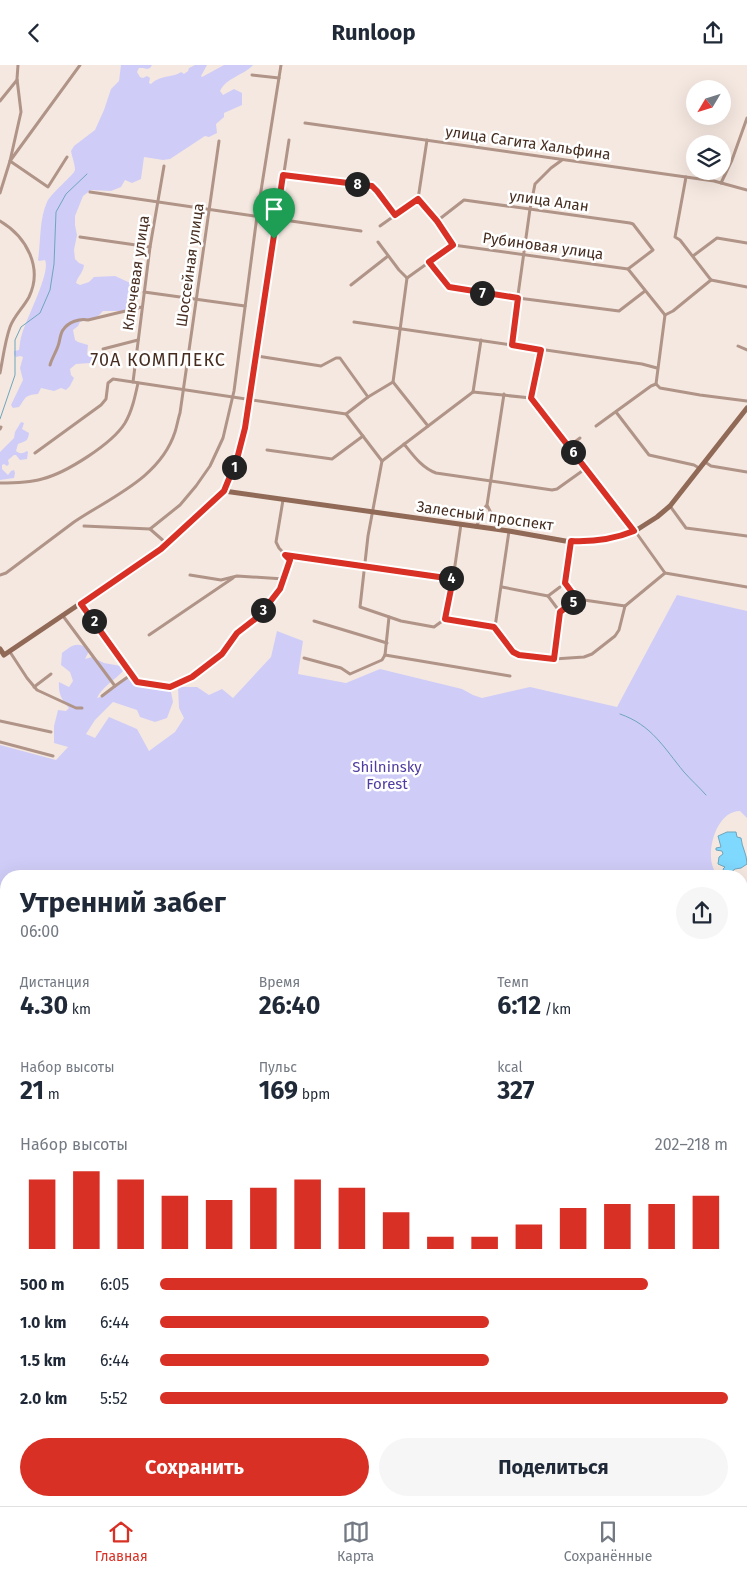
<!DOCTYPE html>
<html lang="ru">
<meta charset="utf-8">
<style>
:root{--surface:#fff;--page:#f6f6f7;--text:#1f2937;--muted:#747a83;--line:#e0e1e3;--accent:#d93025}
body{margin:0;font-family:"Fira Sans",sans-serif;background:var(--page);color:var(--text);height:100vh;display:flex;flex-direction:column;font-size:19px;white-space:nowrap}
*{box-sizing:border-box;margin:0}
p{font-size:16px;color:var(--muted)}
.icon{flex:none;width:28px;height:28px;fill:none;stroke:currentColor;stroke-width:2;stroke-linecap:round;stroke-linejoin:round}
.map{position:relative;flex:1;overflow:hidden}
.sheet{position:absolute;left:0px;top:805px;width:748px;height:636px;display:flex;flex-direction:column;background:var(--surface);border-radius:20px 20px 0 0;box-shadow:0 5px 20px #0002}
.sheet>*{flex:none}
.needle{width:32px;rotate:232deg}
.controls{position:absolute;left:686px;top:15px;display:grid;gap:10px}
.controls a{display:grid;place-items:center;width:45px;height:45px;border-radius:50%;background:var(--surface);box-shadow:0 5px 20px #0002;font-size:25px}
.pin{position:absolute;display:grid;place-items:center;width:42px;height:42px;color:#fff;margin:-51px -21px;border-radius:50% 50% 50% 0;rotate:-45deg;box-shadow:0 0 5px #0007}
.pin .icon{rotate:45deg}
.km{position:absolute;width:25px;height:25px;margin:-12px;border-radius:50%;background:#222;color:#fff;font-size:14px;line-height:25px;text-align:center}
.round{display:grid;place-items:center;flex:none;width:52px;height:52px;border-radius:26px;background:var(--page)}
.overview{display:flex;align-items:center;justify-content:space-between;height:85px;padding:0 20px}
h1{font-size:28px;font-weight:700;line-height:38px}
.figures{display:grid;grid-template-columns:repeat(3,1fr);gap:8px;height:85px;padding:5px 20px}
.figures div{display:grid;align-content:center}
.figures b{font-size:25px;font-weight:700}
.figures small{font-size:14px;font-weight:400}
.figures p{font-size:14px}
.chart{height:140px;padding:10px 20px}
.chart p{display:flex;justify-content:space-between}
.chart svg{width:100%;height:90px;margin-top:5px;stroke:var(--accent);stroke-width:6}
.cta{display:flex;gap:10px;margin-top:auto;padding:10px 20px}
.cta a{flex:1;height:58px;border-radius:30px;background:var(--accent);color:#fff;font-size:20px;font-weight:700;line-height:58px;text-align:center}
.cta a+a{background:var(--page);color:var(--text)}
ul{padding:0 20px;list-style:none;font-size:16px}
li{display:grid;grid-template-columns:80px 60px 1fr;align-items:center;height:38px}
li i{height:12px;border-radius:6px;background:var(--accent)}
header{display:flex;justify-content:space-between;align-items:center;height:65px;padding:0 20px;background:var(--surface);font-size:22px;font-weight:700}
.tabs{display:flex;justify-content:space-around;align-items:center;height:70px;border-top:1px solid var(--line);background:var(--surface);font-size:14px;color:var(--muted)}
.tabs a{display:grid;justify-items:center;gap:2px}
.tabs .current{color:var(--accent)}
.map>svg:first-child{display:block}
.green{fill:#cfcdf7}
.water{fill:#7fd8fe;stroke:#6ea5bb}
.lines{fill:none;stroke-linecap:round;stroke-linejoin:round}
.stream{stroke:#6ea5bb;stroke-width:1}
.river{stroke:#7fd8fe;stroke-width:5.5}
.minor{stroke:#b09487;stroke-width:3}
.tertiary{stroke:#b09487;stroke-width:4.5}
.secondary{stroke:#916a57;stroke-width:5}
.route-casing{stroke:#fff;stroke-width:10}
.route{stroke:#d93025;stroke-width:6}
.labels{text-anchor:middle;stroke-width:5;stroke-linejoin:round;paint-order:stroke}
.street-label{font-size:15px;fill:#462d20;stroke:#fff}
.park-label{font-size:15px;fill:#513ca1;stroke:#fff}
.quarter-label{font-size:18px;letter-spacing:1px;fill:#462d20;stroke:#fff}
</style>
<header><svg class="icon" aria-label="back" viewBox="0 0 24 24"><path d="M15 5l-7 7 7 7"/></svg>Runloop<svg class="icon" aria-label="share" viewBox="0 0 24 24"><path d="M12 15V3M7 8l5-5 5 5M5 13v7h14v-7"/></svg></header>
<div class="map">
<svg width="747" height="1441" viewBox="0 0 747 1441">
<rect width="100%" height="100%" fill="#f5e8e1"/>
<g class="green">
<path d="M121,0H152L150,3L147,4L143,3H139L137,7L140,12L143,13L147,11L150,13L149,18L151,19C162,9 173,13 181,7L184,9L188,6L189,3L195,0H207L201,11L202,12L224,0H253C243,11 227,12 220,26L223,30L234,24L242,28V40L224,48V52L216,59L217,68L209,72L205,71L170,94L163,95L144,92L141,114L132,118L125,115L121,122L111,126L91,125L83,131L75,151V160L77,170L74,185L75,194L79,198L84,200C83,208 78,211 76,218L80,220L89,217L94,212L115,211L137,221L140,224L138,233L136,236H129L127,238V244L121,246H103L98,251L80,257L78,261L73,265L75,275L78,277L88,280L87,290L98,294L103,293L105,295L104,297L76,299L70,304L71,310L74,313L70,321L66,325L61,323L54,326L41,323L38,329C24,330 26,333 19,342L13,343L11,340L23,315L20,303L23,292L20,291L16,292L14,290V286L19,285C20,280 20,274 22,269C26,254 51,207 45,195L39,196L38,195C41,176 39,155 47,137C52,127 74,110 75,105C75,99 72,92 71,86L74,81L95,65L104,45L111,24L119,16Z"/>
<path d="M21,357L24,358L22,364L29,368C28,377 25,376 18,379L16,386C20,389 22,389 27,386L28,387L27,394L20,395L16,390H14L8,395L9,399L7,401L4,399L2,400V404L8,410L11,406L14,405L15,408L14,413L0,415V387L14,373L15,367Z"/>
<path d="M677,530L747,546V753L740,746C720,746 710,774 711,792C711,799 714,805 717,811H6V947L0,946V680L56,695L68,682L54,678V661L58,645L66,646L69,643C62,635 58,629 59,617L69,622L73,616L70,607L61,600L62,588C74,579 76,577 90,584L85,594L92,592L104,598L121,601L123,606C115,615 102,622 97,633L103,631L132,609L137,617L170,622L173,637L167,653L155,657L140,652L137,645L113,637L95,655L86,669L95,673L109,652L137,664L149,686L175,667L184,653L179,643L178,622H197L209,630L222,624L233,633L271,592L277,566L303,576L298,609L346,618L380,604L462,624L473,630L482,633L530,622L617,642Z"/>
<polygon points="0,1229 6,1231 6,1435 281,1435 285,1441 0,1441"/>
<polygon points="747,1354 747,1424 741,1424 741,1356"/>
<polygon points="372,1435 530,1435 531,1437 544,1441 379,1441"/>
</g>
<path class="water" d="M727,767H736L737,772L741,773C742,783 747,789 747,799L741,803L735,804L730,808H725L723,804L725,802L718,799L719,792L723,789L722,786L716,785V783L721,782L718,771Z"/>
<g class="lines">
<g class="stream">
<polyline points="0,354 15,310 15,275 21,262 40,248 50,225 54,199 56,147 66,129 87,109"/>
<path d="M620,649C652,660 664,683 684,707C691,715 699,722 706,730"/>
</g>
<g class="river">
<polyline points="0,1081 6,1082"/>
<polyline points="741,1394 747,1393"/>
</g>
<g class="minor">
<polyline points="252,10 279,13"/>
<polyline points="0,36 17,15"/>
<polyline points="305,58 714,116 747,125"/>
<polyline points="67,92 48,122 10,96 80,0"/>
<polyline points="283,110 372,121 377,125 395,149"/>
<polyline points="686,112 675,172 680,175 711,215"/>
<polyline points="721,118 732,95 747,53"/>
<polyline points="90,127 268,153"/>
<polyline points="0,128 10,96 21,47 17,14 18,0"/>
<polyline points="418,134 427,75"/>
<polyline points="418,134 437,156 453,180"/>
<polyline points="277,154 361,166"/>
<path d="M0,156C27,172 43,203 29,232C23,243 14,251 10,262C5,276 3,293 0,308"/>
<polyline points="437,156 464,135 630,158 633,159 653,185 628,204"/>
<polyline points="380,161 418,134"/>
<polyline points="80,172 150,182"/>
<polyline points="378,177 399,205 407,213"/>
<polyline points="693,191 717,173 747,178"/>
<polyline points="429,197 449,222 518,233 619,246 645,226"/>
<polyline points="407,213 453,180 628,204 665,250"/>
<polyline points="351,220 388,191"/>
<polyline points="144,227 245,241"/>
<polyline points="263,244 289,75"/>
<polyline points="665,250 673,246 711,215 747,222"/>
<polyline points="354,257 642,299 657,303"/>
<polyline points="511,280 530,144 535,119 551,103 562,95"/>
<polyline points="738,281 747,285"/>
<polyline points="103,284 138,275"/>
<polyline points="257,291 321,301 336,293 340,293 368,332"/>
<path d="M50,300C52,293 56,287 58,281C60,276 60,269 63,265C68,257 80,253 88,255L142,242"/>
<polyline points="133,317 150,182 164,101"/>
<polyline points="393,317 407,213"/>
<polyline points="656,319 660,323 700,330 747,336"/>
<polyline points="656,319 665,250"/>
<polyline points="473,327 531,333"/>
<polyline points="473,327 481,275"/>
<polyline points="531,333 635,466 665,508 747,522"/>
<polyline points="531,333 541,285"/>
<polyline points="616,347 649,390 694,400 699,403"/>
<polyline points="346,349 368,332 393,317 428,361"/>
<polyline points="596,361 651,321 656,319"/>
<polyline points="0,364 1,362"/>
<path d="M404,379C413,390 422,403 436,408L552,425L557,424L585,404"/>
<polyline points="568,382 580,373"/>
<polyline points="267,385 332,394 363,371"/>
<polyline points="35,388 101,340 106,334 108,318 113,314 346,349 382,396"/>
<polyline points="382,396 368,471 360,542 401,556 434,562 445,554 495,562 513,587 519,590 554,594 584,592 592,589 615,571 619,565 625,541"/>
<polyline points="382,396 473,327"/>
<polyline points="705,397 711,401 747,407"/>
<path d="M0,418C14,418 28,418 42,414C66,408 112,379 125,358C132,346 135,332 138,318"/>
<polyline points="670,441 686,463 747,471"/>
<polyline points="84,461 150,464 166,478"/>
<polyline points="476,462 486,441"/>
<polyline points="150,464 180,440 196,421 210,401 223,373 234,326 257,151 281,0"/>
<polyline points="499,464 487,440 504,329"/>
<polyline points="285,490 453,514"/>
<path d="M0,510L6,508C29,491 51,474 74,457C111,432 160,413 175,367C177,361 178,354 180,348L219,76"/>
<polyline points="190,510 221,515 237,511 284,514"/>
<polyline points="502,522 548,531"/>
<polyline points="560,522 548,531 560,547 577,534 565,518 571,477"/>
<polyline points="577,534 625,541"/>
<polyline points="81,539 137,617 170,622 192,612 222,589 237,568 259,551 280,525 290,495 279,483 276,477 283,435"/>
<polyline points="625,541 665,508"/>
<polyline points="63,551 115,621 132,609"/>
<polyline points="445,554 453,514 461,459"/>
<polyline points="314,556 387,578"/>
<polyline points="495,562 509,466"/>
<polyline points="149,570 233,513"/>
<polyline points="10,587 27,613 37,625 76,643 82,643"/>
<polyline points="385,590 510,611"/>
<polyline points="385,590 389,552"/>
<polyline points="304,593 341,603 350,609 382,595 385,590"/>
<polyline points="554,594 560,547"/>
<polyline points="34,622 51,609"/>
<polyline points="102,631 115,621"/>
<polyline points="0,656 51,667"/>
<polyline points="0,677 53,691"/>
<polyline points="741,844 747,846"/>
<polyline points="741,961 747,961"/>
<polyline points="741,1148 747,1148"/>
<polyline points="741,1189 747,1146"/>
<polyline points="741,1195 747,1196"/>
<polyline points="741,1220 747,1221"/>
</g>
<g class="tertiary">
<polyline points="224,426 237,394 245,363 263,244"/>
<polyline points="741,899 747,862"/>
<polyline points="741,1093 747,1094"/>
<polyline points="0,1225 6,1227"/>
<polyline points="288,1435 294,1441"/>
</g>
<polyline class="secondary" points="0,584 4,590 161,484 224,426 509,466 571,477 587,477 601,475 616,472 635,466 657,452 670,441 747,343"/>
</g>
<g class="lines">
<g class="route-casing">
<path id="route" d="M283,110L372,121L377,126L395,150L418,134L437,156L453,180L429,197L449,222L518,233L512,280L541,285L531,333L634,466C614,474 593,477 571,476L565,518L577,534L560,547L554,594L519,590L513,587L494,562L445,554L453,514L285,490L290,495L280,524L259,551L237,568L222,589L192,612L170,622L137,617L81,539L161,484L224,426L237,394L245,363Z"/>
</g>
<use href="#route" class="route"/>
</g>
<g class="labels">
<g class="street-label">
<text transform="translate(528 78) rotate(8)" y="5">улица Сагита Хальфина</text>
<text transform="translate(549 136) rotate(8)" y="5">улица Алан</text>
<text transform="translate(543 181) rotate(8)" y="5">Рубиновая улица</text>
<text transform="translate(190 200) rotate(-82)" y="5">Шоссейная улица</text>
<text transform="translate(136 208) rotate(-82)" y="5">Ключевая улица</text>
<text transform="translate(485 451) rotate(8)" y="5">Залесный проспект</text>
</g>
<g class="park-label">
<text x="387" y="707">Shilninsky<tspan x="387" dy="17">Forest</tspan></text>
</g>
<g class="quarter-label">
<text x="158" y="301">70А КОМПЛЕКС</text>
</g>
</g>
</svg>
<div class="controls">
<a><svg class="needle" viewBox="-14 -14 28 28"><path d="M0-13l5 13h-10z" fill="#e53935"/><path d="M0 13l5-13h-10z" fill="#747a83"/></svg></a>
<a><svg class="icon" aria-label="layers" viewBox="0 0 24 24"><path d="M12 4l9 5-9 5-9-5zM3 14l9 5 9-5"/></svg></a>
</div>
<div class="pin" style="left:274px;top:174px;background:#1e9e55"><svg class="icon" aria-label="arrive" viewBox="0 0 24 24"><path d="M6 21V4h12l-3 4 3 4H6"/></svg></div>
<b class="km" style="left:234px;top:402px">1</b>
<b class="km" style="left:94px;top:556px">2</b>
<b class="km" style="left:263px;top:545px">3</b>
<b class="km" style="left:451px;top:513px">4</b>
<b class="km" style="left:573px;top:537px">5</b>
<b class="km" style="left:573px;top:387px">6</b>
<b class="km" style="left:482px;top:228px">7</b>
<b class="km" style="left:357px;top:119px">8</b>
<section class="sheet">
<div class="overview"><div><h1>Утренний забег</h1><p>06:00</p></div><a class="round"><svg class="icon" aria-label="share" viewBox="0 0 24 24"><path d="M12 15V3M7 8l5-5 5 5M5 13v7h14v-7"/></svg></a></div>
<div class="figures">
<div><p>Дистанция</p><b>4.30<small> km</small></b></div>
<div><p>Время</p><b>26:40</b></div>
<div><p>Темп</p><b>6:12<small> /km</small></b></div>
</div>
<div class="figures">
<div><p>Набор высоты</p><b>21<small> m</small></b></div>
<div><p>Пульс</p><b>169<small> bpm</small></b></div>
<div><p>kcal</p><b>327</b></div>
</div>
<div class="chart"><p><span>Набор высоты</span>202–218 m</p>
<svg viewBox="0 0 160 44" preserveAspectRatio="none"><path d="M5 44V10M15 44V6M25 44V10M35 44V18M45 44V20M55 44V14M65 44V10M75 44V14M85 44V26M95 44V38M105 44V38M115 44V32M125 44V24M135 44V22M145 44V22M155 44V18"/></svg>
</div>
<ul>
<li><b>500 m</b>6:05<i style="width:86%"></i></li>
<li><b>1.0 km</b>6:44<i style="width:58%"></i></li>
<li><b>1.5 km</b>6:44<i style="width:58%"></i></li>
<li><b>2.0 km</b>5:52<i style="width:100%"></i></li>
</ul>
<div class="cta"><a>Сохранить</a><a>Поделиться</a></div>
</section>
</div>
<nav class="tabs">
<a class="current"><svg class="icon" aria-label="home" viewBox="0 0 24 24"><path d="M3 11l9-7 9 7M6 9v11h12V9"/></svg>Главная</a>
<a><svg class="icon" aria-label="map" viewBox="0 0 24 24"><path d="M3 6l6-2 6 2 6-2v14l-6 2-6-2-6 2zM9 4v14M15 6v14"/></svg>Карта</a>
<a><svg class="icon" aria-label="saved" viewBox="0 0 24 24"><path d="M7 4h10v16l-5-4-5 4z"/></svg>Сохранённые</a>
</nav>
